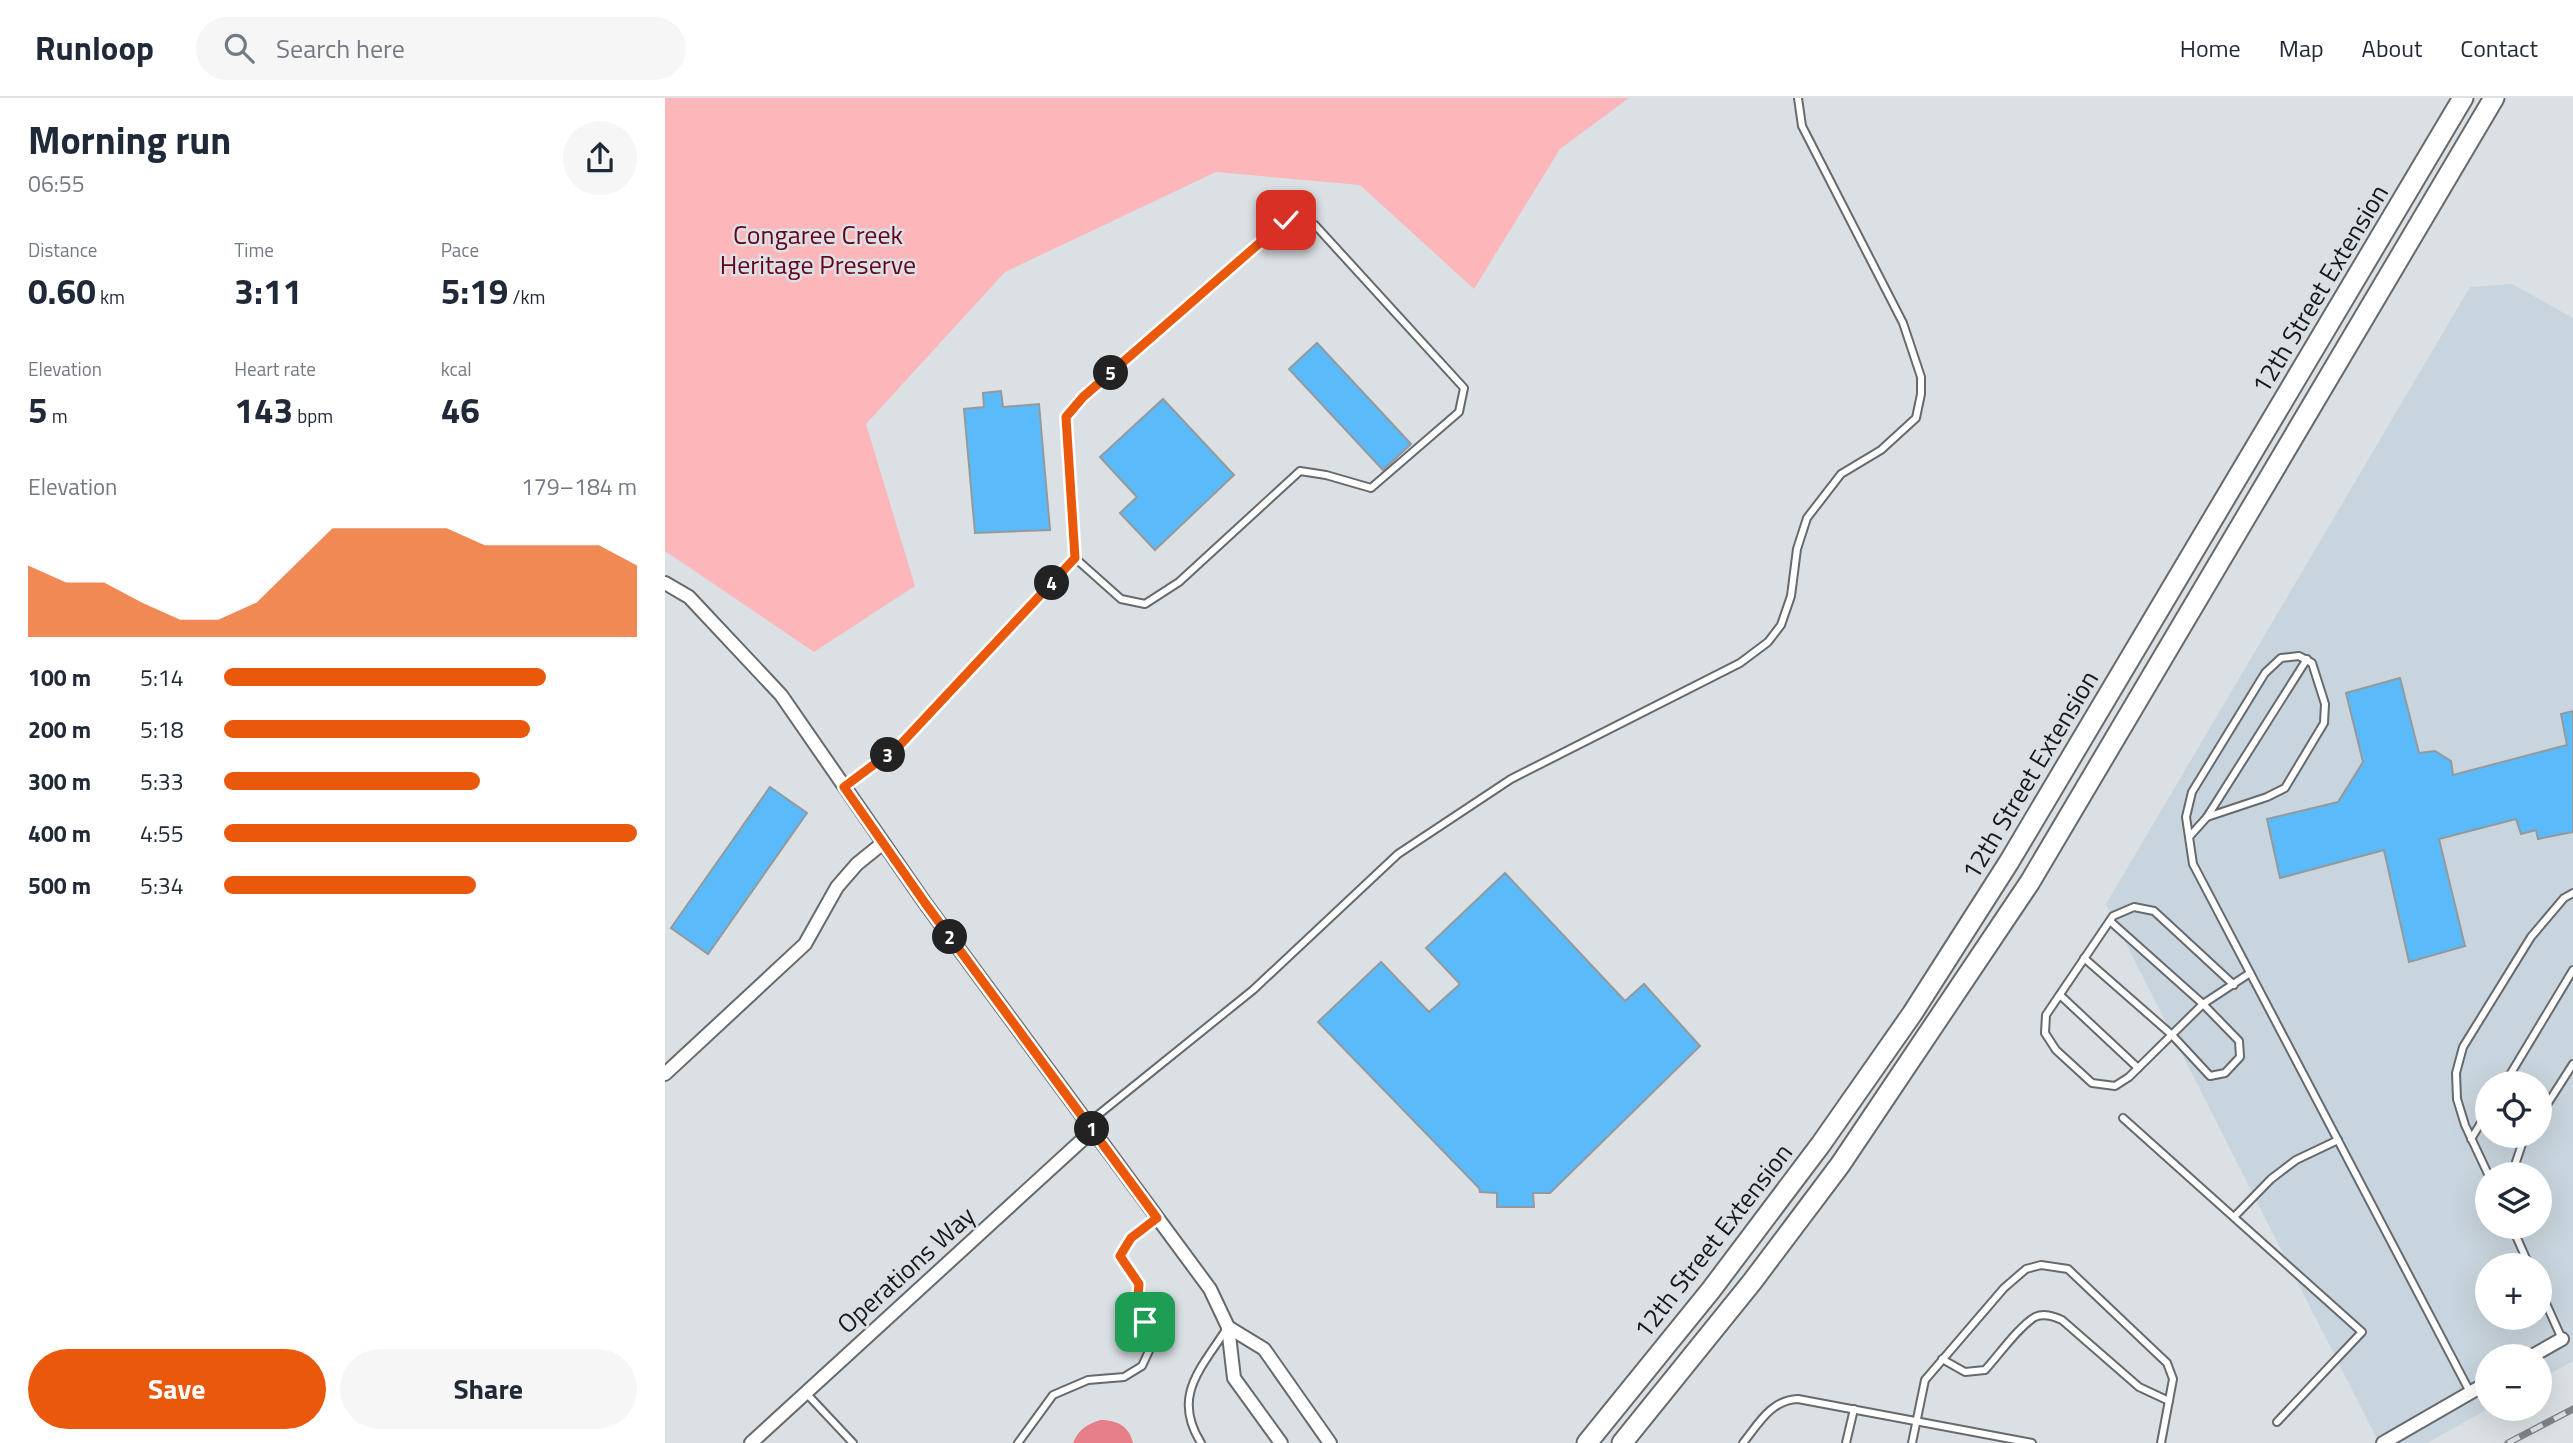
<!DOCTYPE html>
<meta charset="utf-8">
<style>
:root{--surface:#fff;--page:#f6f6f7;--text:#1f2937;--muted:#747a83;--line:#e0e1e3;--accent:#ea580c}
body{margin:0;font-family:"Titillium Web",sans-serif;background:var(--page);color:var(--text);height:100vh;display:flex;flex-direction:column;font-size:26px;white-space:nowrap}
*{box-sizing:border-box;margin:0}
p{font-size:23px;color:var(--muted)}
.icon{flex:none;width:38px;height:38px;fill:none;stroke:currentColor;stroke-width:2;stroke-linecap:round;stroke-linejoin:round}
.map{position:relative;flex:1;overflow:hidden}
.details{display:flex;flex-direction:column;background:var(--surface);width:665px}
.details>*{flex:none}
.fabs{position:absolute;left:1810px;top:973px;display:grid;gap:14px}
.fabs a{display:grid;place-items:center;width:77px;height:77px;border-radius:50%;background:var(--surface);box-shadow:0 7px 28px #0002;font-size:35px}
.pin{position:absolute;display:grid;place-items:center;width:60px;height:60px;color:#fff;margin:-30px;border-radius:14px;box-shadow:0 4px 10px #0006}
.km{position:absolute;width:35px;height:35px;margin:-18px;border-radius:50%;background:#222;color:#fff;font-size:19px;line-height:35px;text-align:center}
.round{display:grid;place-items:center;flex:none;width:74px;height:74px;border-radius:37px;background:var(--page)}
.summary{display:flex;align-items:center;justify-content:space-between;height:119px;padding:0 28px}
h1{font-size:38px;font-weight:700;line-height:52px}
.stats{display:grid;grid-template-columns:repeat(3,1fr);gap:10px;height:119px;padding:7px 28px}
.stats div{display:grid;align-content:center}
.stats b{font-size:35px;font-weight:700}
.stats small{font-size:19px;font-weight:400}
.stats p{font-size:19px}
.chart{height:196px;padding:14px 28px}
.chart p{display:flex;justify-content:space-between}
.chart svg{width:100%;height:126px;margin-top:7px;fill:var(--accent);opacity:.7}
.primary-button{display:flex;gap:14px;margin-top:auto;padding:14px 28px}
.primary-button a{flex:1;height:80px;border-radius:42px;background:var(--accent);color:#fff;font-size:28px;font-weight:700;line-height:80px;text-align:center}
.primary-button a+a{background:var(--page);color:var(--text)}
ul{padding:0 28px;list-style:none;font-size:23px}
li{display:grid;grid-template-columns:112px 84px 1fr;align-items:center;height:52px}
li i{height:18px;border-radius:9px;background:var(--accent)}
header{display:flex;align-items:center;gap:42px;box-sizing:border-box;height:98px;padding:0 35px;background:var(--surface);border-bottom:2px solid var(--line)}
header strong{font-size:33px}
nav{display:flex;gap:38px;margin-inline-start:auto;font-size:24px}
.search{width:490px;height:63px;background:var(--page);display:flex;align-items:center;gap:18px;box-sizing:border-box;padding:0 24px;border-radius:38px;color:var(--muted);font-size:26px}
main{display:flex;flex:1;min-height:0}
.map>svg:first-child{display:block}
.built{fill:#c9d5de;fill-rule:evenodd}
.green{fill:#fdb7bb}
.water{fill:#e77f88}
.building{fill:#5bbbfa;stroke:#94999c;stroke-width:2}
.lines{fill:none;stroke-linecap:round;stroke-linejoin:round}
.lane-casing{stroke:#666a6d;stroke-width:10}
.street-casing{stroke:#666a6d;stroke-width:16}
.secondary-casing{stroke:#666a6d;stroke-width:23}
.lane{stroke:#fff;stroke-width:6}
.street{stroke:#fff;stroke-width:12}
.secondary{stroke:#fff;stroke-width:19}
.rail-casing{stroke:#7f8385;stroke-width:7}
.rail{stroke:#dbe0e4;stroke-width:4.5;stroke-dasharray:13;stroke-linecap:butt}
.route-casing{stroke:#fff;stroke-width:14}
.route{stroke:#ea580c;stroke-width:9}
.labels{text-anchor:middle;stroke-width:5;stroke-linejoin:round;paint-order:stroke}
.park-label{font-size:26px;fill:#66041e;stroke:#dbe0e4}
.street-label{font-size:26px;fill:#17191a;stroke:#dbe0e4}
</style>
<header>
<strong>Runloop</strong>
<div class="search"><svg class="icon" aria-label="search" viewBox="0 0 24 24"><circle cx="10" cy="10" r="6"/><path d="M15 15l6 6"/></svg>Search here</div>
<nav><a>Home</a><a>Map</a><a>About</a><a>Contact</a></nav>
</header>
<main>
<section class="details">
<div class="summary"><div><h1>Morning run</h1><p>06:55</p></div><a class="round"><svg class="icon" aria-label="share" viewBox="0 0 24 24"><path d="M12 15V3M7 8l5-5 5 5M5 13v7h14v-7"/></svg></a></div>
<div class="stats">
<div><p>Distance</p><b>0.60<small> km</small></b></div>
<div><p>Time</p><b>3:11</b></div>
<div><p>Pace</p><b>5:19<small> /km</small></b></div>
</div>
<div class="stats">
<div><p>Elevation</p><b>5<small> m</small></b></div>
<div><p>Heart rate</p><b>143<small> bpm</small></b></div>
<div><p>kcal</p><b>46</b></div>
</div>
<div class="chart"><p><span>Elevation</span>179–184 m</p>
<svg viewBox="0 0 160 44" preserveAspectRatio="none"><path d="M0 44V19L10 25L20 25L30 32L40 38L50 38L60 32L70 19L80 6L90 6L100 6L110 6L120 12L130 12L140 12L150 12L160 19V44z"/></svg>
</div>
<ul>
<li><b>100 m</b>5:14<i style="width:78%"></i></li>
<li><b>200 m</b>5:18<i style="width:74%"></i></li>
<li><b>300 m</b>5:33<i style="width:62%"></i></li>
<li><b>400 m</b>4:55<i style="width:100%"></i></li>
<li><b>500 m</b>5:34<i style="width:61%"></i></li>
</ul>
<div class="primary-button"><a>Save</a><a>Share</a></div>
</section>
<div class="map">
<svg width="1908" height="1345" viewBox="0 0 1908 1345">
<rect width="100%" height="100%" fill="#dbe0e4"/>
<path class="built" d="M1847,186L1908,220V1263L1874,1282V1258H1822L1823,1311L1762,1345H1714L1441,806L1805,189ZM1822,985H1874V1038H1822ZM1822,1076H1874V1129H1822ZM1822,1167H1874V1220H1822Z"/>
<polygon class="green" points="0,0 964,0 895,51 809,191 695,87 551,74 340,174 201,326 250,488 149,554 0,453"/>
<path class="water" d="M435,1322C452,1322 464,1328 468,1345H408C414,1331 421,1327 435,1322Z"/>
<g class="building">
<polygon points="652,245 746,346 718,372 624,271"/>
<polygon points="336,293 338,309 374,306 385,432 310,435 299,311 319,309 318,295"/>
<polygon points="498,301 569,377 490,452 455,415 472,399 435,359"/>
<polygon points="1735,580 1754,655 1770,653 1786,663 1788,677 1902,647 1896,616 1908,613 1908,734 1873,741 1871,732 1856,736 1851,721 1774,741 1800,848 1744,864 1719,752 1615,780 1602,721 1673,704 1698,664 1681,595"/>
<polygon points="105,689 142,715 43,856 6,830"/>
<polygon points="840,775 960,903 979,886 1035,948 885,1095 868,1095 869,1109 832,1109 832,1095 815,1094 814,1090 653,924 716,864 764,914 795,886 761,850"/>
</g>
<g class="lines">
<g class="lane-casing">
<g id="lane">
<polyline points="179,689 235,647 410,460 401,319 418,299 621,122 650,127 799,290 794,314 706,390 661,377 635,373 514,484 480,506 456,501 410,460"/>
<polyline points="1542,719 1642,561"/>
<polyline points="1525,738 1542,719 1602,699 1620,690 1659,625 1660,606 1647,565 1634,558 1616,560 1600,575 1527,694 1521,719 1528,766 1805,1294"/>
<polyline points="1419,860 1507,937 1545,978 1560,975 1575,959 1574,943 1538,906 1445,823"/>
<polyline points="1569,887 1489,813 1469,809 1448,818 1381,917 1380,935 1391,952 1427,985 1450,988 1464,979 1538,906 1585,875"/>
<polyline points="1395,897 1473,970"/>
<polyline points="1840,985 1908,872"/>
<polyline points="1874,1019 1908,966"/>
<polyline points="1458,1020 1697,1234 1612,1324"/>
<polyline points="423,1025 588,892 733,756 846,681 1075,565 1103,544 1116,527 1126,498 1132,451 1142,420 1176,376 1216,352 1251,320 1256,296 1256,279 1238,225 1137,28 1133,0"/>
<polyline points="1806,1041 1822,1015"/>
<polyline points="1823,1076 1800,1027 1792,1001 1791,975 1798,949 1866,839 1899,800 1908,795"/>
<polyline points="1847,1076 1857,1046 1862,1038"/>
<polyline points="1569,1119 1606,1081 1631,1062 1673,1042"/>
<polyline points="1847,1129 1864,1167"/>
<polyline points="1874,1190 1897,1241"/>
<path d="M1277,1261L1300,1274L1320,1272C1333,1258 1354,1228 1370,1219C1379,1215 1388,1218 1397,1222L1474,1289L1504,1303"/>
<polyline points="141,1295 188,1345"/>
<polyline points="353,1345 388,1297 423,1282 459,1279 477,1268 490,1240 472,1211 474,1186 455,1158 466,1140 492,1120"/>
<path d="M536,1345C506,1297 537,1270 562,1230"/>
<path d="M1078,1345C1094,1325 1106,1302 1133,1301L1367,1345"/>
<polyline points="1181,1345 1189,1311"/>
<polyline points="1247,1345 1260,1282 1339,1190 1361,1171 1376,1167 1403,1171 1502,1265 1508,1281 1496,1345"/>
</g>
</g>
<g class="street-casing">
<g id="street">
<polyline points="0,485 24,499 116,597 260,805 545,1191 563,1229"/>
<polyline points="0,976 140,846 172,789 192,766 218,745"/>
<polyline points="1867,1258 1897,1241"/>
<polyline points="86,1345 428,1032"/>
<polyline points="616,1345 569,1280 563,1229 599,1251 665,1345"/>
<polyline points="1718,1345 1822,1285"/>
</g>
</g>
<g class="secondary-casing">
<g id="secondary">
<polyline points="922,1345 1046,1192 1156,1046 1247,916 1344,764 1798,0"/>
<polyline points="957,1345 1087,1184 1175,1067 1365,784 1829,0"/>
</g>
</g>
<use href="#lane" class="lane"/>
<use href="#street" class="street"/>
<use href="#secondary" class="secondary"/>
<g class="rail-casing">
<polyline id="rail" points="1843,1345 1908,1311"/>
</g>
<use href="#rail" class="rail"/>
</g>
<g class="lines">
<g class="route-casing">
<polyline id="route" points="480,1224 472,1210 474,1186 455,1158 466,1140 492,1120 260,805 179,689 235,647 410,460 401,319 418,299 621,122"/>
</g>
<use href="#route" class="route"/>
</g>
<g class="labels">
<g class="park-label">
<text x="153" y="146">Congaree Creek<tspan x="153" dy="30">Heritage Preserve</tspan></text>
</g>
<g class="street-label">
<text transform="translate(1655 191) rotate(-59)" y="9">12th Street Extension</text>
<text transform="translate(1365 677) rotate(-59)" y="9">12th Street Extension</text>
<text transform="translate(1048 1143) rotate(-52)" y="9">12th Street Extension</text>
<text transform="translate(241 1172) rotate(-42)" y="9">Operations Way</text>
</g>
</g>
</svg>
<div class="fabs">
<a><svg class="icon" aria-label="locate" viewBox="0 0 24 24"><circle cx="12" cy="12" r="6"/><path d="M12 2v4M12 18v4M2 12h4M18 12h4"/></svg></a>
<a><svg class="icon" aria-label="layers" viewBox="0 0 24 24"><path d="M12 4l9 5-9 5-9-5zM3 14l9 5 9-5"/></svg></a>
<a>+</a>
<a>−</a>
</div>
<div class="pin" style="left:480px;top:1224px;background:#1e9e55"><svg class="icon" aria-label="arrive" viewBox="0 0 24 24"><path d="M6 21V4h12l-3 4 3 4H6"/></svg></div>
<div class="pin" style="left:621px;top:122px;background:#d93025"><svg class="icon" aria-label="check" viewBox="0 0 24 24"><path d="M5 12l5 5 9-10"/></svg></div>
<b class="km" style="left:427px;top:1031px">1</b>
<b class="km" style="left:285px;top:839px">2</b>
<b class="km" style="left:223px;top:657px">3</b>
<b class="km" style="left:387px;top:485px">4</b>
<b class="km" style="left:446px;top:275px">5</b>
</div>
</main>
